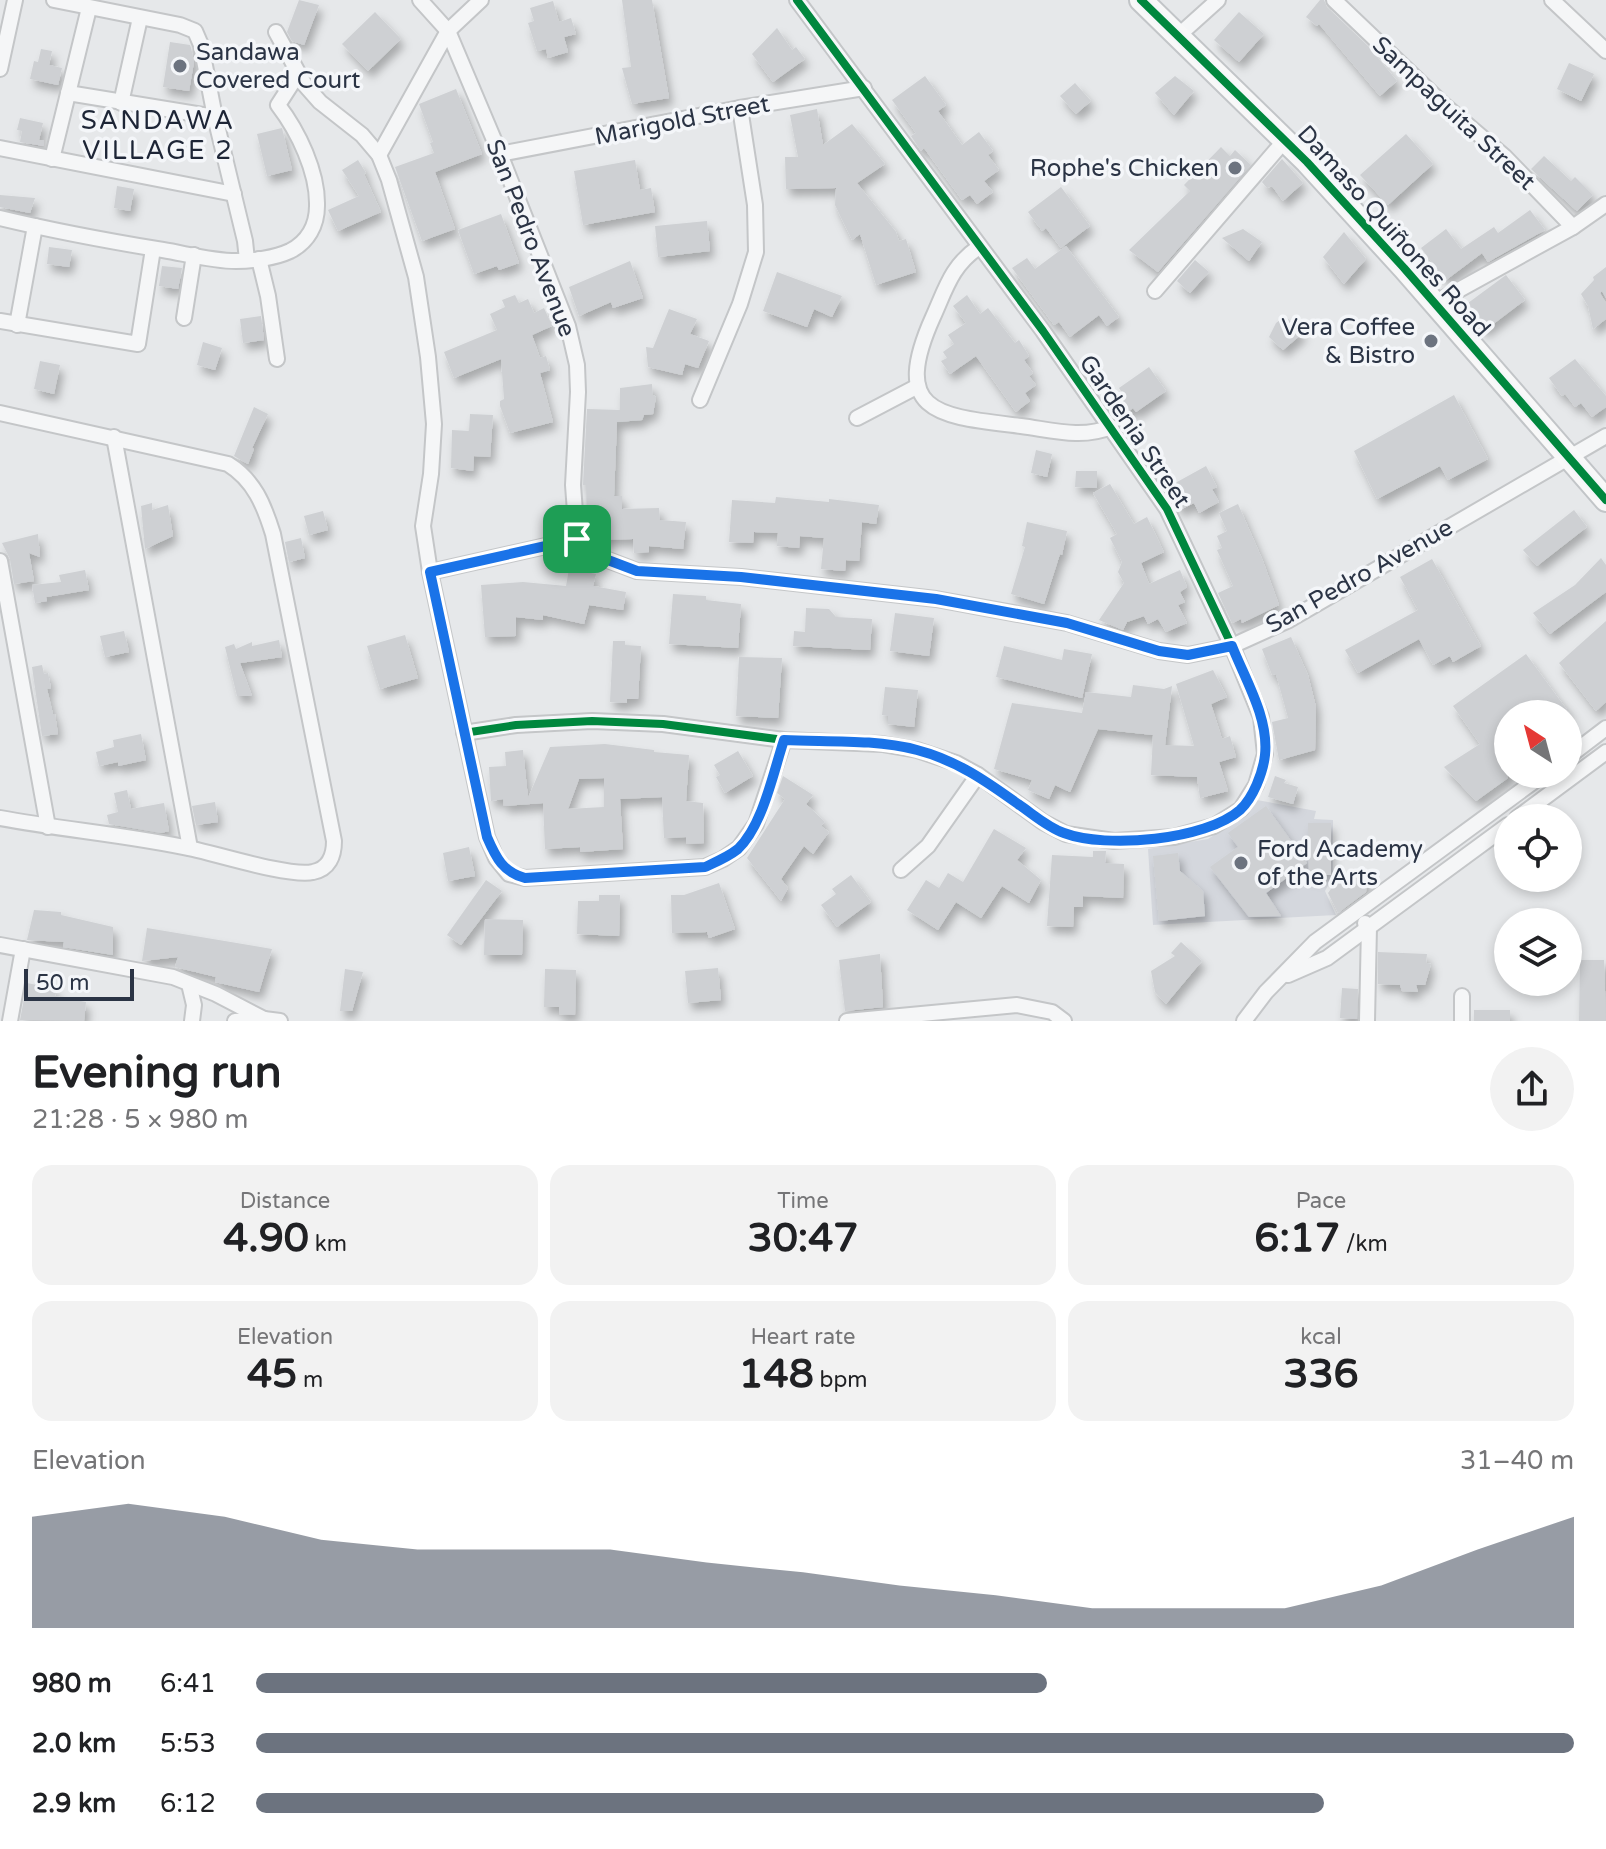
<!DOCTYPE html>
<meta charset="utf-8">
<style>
:root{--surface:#fff;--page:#f2f2f2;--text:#202124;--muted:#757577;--accent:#6c737f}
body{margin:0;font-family:"Varela Round",sans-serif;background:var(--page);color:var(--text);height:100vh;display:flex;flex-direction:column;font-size:30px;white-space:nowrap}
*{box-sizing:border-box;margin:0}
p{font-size:26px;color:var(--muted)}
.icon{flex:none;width:44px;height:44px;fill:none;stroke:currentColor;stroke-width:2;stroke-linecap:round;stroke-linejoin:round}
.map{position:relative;height:1021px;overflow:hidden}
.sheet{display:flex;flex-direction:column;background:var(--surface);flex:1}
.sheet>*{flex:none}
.needle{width:52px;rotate:324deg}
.buttons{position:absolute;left:1494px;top:700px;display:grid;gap:16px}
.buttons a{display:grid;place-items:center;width:88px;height:88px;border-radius:50%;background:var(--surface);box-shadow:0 4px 12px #0003;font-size:40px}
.scale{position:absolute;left:24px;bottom:20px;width:110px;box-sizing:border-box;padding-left:8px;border:4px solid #2b3445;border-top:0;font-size:22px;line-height:28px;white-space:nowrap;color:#2b3445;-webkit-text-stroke:6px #f4f6f9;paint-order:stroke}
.pin{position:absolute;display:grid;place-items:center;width:68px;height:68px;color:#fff;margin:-34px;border-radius:16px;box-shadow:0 4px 12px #0006}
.round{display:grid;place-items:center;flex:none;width:84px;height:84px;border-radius:42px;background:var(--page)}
.headline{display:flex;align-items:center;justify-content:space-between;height:136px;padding:0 32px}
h1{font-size:44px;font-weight:800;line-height:60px}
.figures{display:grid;grid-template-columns:repeat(3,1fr);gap:12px;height:136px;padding:8px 32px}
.figures div{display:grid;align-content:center;border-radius:20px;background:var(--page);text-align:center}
.figures b{font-size:40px;font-weight:800}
.figures small{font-size:22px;font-weight:400}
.figures p{font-size:22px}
.chart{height:224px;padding:16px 32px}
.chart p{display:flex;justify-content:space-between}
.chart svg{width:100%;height:144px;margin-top:8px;fill:var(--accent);opacity:.7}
ul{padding:0 32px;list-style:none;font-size:26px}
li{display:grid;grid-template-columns:128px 96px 1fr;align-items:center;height:60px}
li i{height:20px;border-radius:10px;background:var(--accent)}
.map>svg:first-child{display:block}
.built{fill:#d4d7dd}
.building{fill:#ced0d3;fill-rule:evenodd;filter:url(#shadow)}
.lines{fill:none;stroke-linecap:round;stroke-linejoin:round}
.minor-casing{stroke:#c4c6c8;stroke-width:18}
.primary-casing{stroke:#c2c5c8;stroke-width:26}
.minor{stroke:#f5f6f7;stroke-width:14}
.primary{stroke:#f8f8f8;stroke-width:22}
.cycleway-casing{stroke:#f4f6f9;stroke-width:13}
.cycleway{stroke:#00873e;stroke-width:8}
.route-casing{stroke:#fff;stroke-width:16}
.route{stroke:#1a73e8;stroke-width:10}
.poi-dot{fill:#6c737f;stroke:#f4f6f9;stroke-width:3}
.labels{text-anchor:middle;stroke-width:7;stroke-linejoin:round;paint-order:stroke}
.poi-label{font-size:24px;fill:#2b3445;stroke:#f4f6f9;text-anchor:start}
.street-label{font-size:24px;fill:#2b3445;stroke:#f4f6f9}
.neighbourhood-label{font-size:26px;letter-spacing:2px;fill:#1d2536;stroke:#f4f6f9}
</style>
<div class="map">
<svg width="1606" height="1021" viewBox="0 0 1606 1021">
<defs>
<filter id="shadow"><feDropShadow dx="4" dy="7" stdDeviation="4" flood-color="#0004"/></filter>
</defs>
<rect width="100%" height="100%" fill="#e6e8ea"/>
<polygon class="built" points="1257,800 1316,811 1314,819 1333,820 1333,876 1325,891 1336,915 1153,925 1148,849 1208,839 1248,813"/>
<g class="building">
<polygon points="299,0 319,5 304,45 292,41 287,32"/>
<polygon points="622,0 652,0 669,98 632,104 622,68 631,67"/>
<polygon points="1320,0 1324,0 1327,7 1369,47 1397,81 1380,96 1319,24 1317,26 1306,17"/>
<polygon points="553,1 559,22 571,18 576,34 564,37 568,52 548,58 546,49 537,51 528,23 534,21 530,8"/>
<polygon points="375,12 401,39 368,71 342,44"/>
<polygon points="1239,12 1264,34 1239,62 1214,40"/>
<polygon points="777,28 792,50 796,47 805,59 773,82 752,54"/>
<polygon points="170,42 190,45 191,48 194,62 189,91 163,87"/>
<polygon points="41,49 52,51 49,65 62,68 58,85 30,79 34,61 38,62"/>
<polygon points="1569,63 1594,74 1581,101 1557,89"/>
<polygon points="925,76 946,105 938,111 962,145 979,132 993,151 988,155 999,170 984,181 993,192 977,204 970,195 962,200 924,148 921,151 911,136 916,133 892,100"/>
<polygon points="1175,76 1194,91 1174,115 1155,93"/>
<polygon points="1075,83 1091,101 1076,114 1060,96"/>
<polygon points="456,89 482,154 435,172 455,229 422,241 395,167 434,153 430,143 433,142 419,104"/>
<polygon points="817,109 823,145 852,124 885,164 857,183 896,232 899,241 906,239 916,272 876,285 860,234 852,240 835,205 836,188 786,189 785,157 798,157 790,115"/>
<polygon points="20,118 43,123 39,140 44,140 44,146 20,142 22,131 17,130"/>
<polygon points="282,128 292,170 267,176 257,134"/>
<polygon points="1406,134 1433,164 1388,205 1360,175"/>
<polygon points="1221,147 1230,156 1235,150 1251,165 1158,272 1129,250 1190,191 1184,185"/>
<polygon points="1544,156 1571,181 1575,177 1593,195 1577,211 1531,169"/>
<polygon points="1282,159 1303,183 1283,201 1272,186 1267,188 1262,182"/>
<polygon points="358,160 366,173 364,174 381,212 338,231 328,210 359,196 342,170"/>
<polygon points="635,160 640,190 651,188 655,212 583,225 574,171"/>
<polygon points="117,186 134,189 130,211 114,208"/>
<polygon points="1061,187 1090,226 1061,248 1046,228 1042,231 1028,212"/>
<polygon points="0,195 35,198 30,213 0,207"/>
<polygon points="1530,210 1545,230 1488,262 1482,253 1446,280 1421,248 1446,229 1461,249 1494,227 1498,233"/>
<polygon points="501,214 519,263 499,270 497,266 474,274 458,230"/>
<polygon points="707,221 710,251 658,257 655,226"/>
<polygon points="1243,229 1262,242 1249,261 1222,238"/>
<polygon points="1344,232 1366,259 1344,284 1323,257"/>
<polygon points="1066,246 1119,317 1107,326 1099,315 1070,337 1059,322 1054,325 1012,268 1027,258 1035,269"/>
<polygon points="49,247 72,250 69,267 47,264"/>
<polygon points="1195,260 1209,272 1190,293 1177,281"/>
<polygon points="630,261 643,298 613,308 611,302 579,316 569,287"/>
<polygon points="162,266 182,268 178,289 159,286"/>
<polygon points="1606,267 1606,298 1602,291 1600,293 1606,303 1606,319 1593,329 1588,306 1581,294 1594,280 1593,277"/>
<polygon points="777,272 842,296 832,317 814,309 807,327 763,311"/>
<polygon points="1506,275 1525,300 1484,331 1464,306"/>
<polygon points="515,295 519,303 528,299 534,313 544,308 552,326 532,335 540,358 546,356 550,370 540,373 553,422 510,433 500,406 500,401 504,399 501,359 454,378 444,352 497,330 490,314 505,307 502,300"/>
<polygon points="967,295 980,314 988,308 1015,343 1019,340 1029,356 1024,360 1033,373 1029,376 1036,385 1025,393 1030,401 1016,412 976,356 950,374 941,361 947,358 943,352 954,344 948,335 966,323 953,306"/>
<polygon points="669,309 697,319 690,334 709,341 698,368 685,364 682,375 648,367 646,347 653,348"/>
<polygon points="261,316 264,340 243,343 240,319"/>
<polygon points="1285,316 1303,333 1283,350 1269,337 1276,323"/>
<polygon points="203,342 222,348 215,370 197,365"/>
<polygon points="1575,359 1606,396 1606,407 1592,417 1581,403 1575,407 1565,394 1562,396 1549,378"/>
<polygon points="40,361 60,365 54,394 34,389"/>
<polygon points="1149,367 1166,391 1136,412 1133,408 1123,416 1112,402 1123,394 1119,388"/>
<polygon points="652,384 653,395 656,397 653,414 644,415 642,420 617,422 614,496 622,496 622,509 659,508 660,520 686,522 683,549 649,546 649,552 634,553 633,539 595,540 595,526 587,526 586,485 583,485 587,409 620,410 620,388"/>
<polygon points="1454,395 1488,459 1448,480 1440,466 1377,499 1354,451"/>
<polygon points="254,407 268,414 252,448 254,449 248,464 234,456"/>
<polygon points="470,414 493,415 490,457 474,456 473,471 451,468 452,430 469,431"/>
<polygon points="1036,450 1052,454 1047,477 1031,473"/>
<polygon points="1206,466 1217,487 1212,489 1219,502 1199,513 1194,503 1180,510 1168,487"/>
<polygon points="1076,471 1097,471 1097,488 1075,487"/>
<polygon points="1110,484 1134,524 1147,517 1164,552 1141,563 1149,584 1180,570 1187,587 1180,592 1185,602 1178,605 1187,623 1166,632 1158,619 1148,624 1144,616 1127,622 1123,630 1099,620 1124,583 1118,572 1122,562 1110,538 1117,534 1093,493"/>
<polygon points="776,497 829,502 829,499 879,505 876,524 862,522 859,561 846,560 845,571 821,569 824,538 800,536 799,548 777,546 778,533 754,532 753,543 729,542 732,500 775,503"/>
<polygon points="152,503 152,510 168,505 173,536 145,549 141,506"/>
<polygon points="1238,504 1263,561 1279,605 1242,623 1241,619 1232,623 1218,593 1233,586 1217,550 1222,548 1217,536 1227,531 1219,513"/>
<polygon points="1574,510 1587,527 1537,566 1523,550"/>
<polygon points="323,511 328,530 309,535 304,516"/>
<polygon points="1027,522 1067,531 1062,555 1060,554 1044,604 1011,594 1025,547 1022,546"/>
<polygon points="38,534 40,557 29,553 34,581 14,584 10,559 2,543"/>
<polygon points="301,538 305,558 289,562 285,542"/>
<polygon points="1601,558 1606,565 1606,592 1550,634 1533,613 1575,585"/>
<polygon points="1432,559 1481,646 1453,662 1450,656 1433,665 1419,639 1358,673 1345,650 1418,610 1400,577"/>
<polygon points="569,569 596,574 593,586 626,592 623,610 589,605 584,624 543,615 543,620 516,617 516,636 485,637 481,585 523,582 566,586"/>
<polygon points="85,570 89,590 46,597 47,601 35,603 32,585 61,582 59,575"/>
<polygon points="673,594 706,596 706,600 741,604 738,648 669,644"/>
<polygon points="806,608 829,609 836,617 872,619 870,650 793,646 794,631 805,632"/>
<polygon points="895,613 934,618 929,656 890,651"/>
<polygon points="1606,621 1606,702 1596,711 1559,663"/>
<polygon points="124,631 129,652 105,657 100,636"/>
<polygon points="405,635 418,678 380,689 367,646"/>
<polygon points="1291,637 1308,675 1316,707 1315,750 1279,760 1272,722 1288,718 1276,674 1272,675 1262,649"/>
<polygon points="279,640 282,657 240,663 252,696 237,696 225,647 234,644 236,649 252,642 252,646"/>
<polygon points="613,641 625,641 625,645 641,646 638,699 627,699 627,703 610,702"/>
<polygon points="1004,646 1062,660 1064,649 1092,654 1082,698 996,677"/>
<polygon points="1526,654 1570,714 1508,714 1508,778 1476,801 1444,767 1480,744 1453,706"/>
<polygon points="739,657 782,658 778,718 736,716"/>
<polygon points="42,665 44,674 48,673 51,688 47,689 53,714 55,714 58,734 42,736 32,667"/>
<polygon points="1213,670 1227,697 1211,704 1222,739 1230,736 1236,757 1219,762 1228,791 1200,798 1197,777 1151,775 1153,735 1098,729 1070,792 1055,785 1049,799 1028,790 1032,780 994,769 1012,703 1082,713 1086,692 1131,697 1133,685 1164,689 1172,686 1165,745 1194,746 1176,684"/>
<polygon points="885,687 918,690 914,727 888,724 888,716 882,715"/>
<polygon points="141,734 146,760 118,766 118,762 99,766 96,752 114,747 113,740"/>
<path d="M605,744L654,750V752L689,755L686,801L703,803L704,843L686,844V837L664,838L662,797L620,799L623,849L580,852V847L545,849L543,803L504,806L503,799L491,801L489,767L506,766L505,752L523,750L528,798L550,747ZM604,778V807L568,809L579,779Z"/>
<polygon points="738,751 753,776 725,793 716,777 720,775 714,765"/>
<polygon points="783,776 813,795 806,804 825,822 821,826 829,832 813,854 804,846 781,879 788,888 781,901 747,858 785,799 777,793"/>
<polygon points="1275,776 1286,780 1284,783 1298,787 1293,804 1268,797"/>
<polygon points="127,790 131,809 164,803 169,831 161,833 109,824 107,815 118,812 114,793"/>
<polygon points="215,802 218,822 196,825 192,806"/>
<polygon points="1266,806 1307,863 1266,893 1281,916 1249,917 1210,867 1238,847 1228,833"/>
<polygon points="1308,823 1331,823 1331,875 1309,875"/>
<polygon points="994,829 1026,848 1017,860 1041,880 1029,903 1002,886 981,918 956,902 938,930 907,910 926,880 939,888 948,873 963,882"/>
<polygon points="469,847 475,876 448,881 443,853"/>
<polygon points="1093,851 1106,851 1105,863 1124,864 1123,898 1083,896 1083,907 1074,907 1073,927 1047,926 1052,855 1093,857"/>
<polygon points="1178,853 1180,871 1203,891 1205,916 1159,921 1153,856"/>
<polygon points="851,875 871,902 837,927 821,905 836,894 832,889"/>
<polygon points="1367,875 1366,892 1338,913 1328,893 1339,878"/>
<polygon points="486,880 502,891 461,945 447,935"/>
<polygon points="719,883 735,929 709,938 707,932 672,933 671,895 684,895"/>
<polygon points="599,895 620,895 619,936 577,934 578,901 599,901"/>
<polygon points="34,910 61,912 61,915 113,927 113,955 63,947 64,942 27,940"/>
<polygon points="485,919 523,920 522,955 484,955"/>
<polygon points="147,928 272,949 259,992 215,982 216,977 175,967 178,957 142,961"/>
<polygon points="1181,942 1202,961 1166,1004 1155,992 1151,971 1175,956 1171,953"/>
<polygon points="1378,952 1427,954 1426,963 1431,964 1425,985 1416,985 1418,992 1402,991 1400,985 1378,984"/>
<polygon points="880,954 883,1007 845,1011 839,960"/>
<polygon points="1580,960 1604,960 1606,1021 1579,1021"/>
<polygon points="718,968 721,1000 688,1003 685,971"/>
<polygon points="345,969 363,972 352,1011 340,1011"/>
<polygon points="545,969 576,970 575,1015 559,1014 559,1007 544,1007"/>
<polygon points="27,983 57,989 55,996 86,1002 84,1021 20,1020"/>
<polygon points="1342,988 1358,989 1357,1019 1340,1018"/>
<rect x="1474" y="1010" width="36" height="11"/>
</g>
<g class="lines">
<g class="minor-casing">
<g id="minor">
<polyline points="54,0 180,25 195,31 201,45 215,117 245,241 247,260"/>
<polyline points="420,0 448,31 500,154 568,326 577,365 578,392 573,485 577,539 600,557 637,571 741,577 936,599 1067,623 1159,651 1188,655 1232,646 1289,620 1606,436"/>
<polyline points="1334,0 1443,104 1504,156 1573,227"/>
<polyline points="1552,0 1606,51"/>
<polyline points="276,32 305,85 320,102 362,135 379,155 389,180 416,277 428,357 434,424 431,474 423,526 430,572 487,837 496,858 509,874 525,878 705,867 723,859 739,848 756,824 784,740"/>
<polyline points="1178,36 1218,0"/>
<polyline points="0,69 15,0"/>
<polyline points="68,93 215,117"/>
<polyline points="121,103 140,18"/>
<polyline points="0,148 234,194"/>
<polyline points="500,154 740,108 864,88"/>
<polyline points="379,155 448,31 481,0"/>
<polyline points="52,159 89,8"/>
<path d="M0,218C54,231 108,241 163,250C187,254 212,261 236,261C253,261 275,258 290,251C308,242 317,225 317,206C318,172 298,131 278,105L298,74"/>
<path d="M979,247C952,265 946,288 933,317C889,415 940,416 1021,426C1052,430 1082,439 1111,427"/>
<polyline points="259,259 268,296 277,359"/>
<polyline points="1155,291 1285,140"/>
<polyline points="1435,303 1573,227 1606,204"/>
<polyline points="184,318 194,255"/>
<polyline points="0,321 138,344 153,249"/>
<polyline points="17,325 35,226"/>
<polyline points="700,400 740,304 756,252 755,205 740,108"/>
<path d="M0,413L228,464C254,480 264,505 273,534L334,841C334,856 329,869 313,872C290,877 220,855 193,849C130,835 64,830 0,818"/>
<polyline points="857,418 918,386"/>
<polyline points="114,437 190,848"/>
<polyline points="0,561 48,827"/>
<polyline points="430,572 577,539"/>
<polyline points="464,733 516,725 592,721 663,724 784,740 882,744 917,750 956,763 978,775 1043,822 1066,834 1114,841 1174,837 1214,826 1241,809 1256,785 1265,754 1261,717 1232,646 1167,509 1043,331 797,0"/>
<polyline points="1568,757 1606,728"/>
<polyline points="1517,818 1606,752"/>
<polyline points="901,870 928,846 978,775"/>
<polyline points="1365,923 1369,927 1367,1021"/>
<polyline points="0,945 173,977 216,994 264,1019"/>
<polyline points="1288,975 1327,958 1508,825"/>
<polyline points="189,984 194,1005 192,1021"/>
<polyline points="1462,996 1462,1021"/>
<polyline points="10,1021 23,949"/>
<polyline points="235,1021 264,1019 280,1021"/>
<polyline points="847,1021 1017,1005 1052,1012 1064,1021"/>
<polyline points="1244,1021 1266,992 1315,942 1544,774"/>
</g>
</g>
<g class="primary-casing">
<polyline id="primary" points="1141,0 1307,162 1404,268 1606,500"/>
</g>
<use href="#minor" class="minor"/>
<use href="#primary" class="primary"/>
<g class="cycleway-casing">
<g id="cycleway">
<polyline points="1141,0 1307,162 1404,268 1606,500"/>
<polyline points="464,733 516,725 592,721 663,724 784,740 882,744 917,750 956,763 978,775 1043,822 1066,834 1114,841 1174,837 1214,826 1241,809 1256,785 1265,754 1261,717 1232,646 1167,509 1043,331 797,0"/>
</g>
</g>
<use href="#cycleway" class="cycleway"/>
</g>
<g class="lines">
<g class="route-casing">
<path id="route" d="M577,539L600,557L637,571L741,577L936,599L1067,623L1159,651L1188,655L1232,646C1245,679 1269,718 1265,755C1263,773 1253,798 1240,810C1206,840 1106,849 1064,833C1047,827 1033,814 1018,804C986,781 956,760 917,750C875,739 827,742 784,740C773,773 763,825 738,849C728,857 716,862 705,867L525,878C503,872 496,858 487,837L430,572Z"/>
</g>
<use href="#route" class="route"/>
</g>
<g class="poi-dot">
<circle cx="180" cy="66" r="8"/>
<circle cx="1235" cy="168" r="8"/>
<circle cx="1431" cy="341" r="8"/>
<circle cx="1241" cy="863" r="8"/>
</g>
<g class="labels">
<g class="poi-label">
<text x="196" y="60">Sandawa<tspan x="196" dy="28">Covered Court</tspan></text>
<text x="1219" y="176" text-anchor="end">Rophe's Chicken</text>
<text x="1415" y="335" text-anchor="end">Vera Coffee<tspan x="1415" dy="28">&amp; Bistro</tspan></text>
<text x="1257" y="857">Ford Academy<tspan x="1257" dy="28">of the Arts</tspan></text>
</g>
<g class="street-label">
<text transform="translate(1454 113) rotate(43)" y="8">Sampaguita Street</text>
<text transform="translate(682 120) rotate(-11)" y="8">Marigold Street</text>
<text transform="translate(1394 231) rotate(48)" y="8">Damaso Quiñones Road</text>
<text transform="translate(531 238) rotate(69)" y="8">San Pedro Avenue</text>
<text transform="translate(1135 431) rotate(56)" y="8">Gardenia Street</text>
<text transform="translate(1359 576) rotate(-29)" y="8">San Pedro Avenue</text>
</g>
<g class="neighbourhood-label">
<text x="158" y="129">SANDAWA<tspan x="158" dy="30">VILLAGE 2</tspan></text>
</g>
</g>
</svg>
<div class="buttons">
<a><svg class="needle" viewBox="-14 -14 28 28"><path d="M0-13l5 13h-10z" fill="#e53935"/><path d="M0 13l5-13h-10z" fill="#757577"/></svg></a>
<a><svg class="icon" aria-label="locate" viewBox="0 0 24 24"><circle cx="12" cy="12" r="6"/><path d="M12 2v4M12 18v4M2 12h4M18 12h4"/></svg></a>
<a><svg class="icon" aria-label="layers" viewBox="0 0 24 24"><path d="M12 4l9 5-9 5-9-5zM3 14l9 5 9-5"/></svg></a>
</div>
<div class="scale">50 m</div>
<div class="pin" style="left:577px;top:539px;background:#1e9e55"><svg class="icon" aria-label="arrive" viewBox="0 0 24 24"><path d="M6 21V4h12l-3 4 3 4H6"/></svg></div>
</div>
<section class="sheet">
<div class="headline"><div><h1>Evening run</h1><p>21:28 · 5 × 980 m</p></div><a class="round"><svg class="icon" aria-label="share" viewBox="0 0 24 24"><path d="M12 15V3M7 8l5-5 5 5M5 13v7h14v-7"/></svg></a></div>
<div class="figures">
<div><p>Distance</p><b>4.90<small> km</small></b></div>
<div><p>Time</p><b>30:47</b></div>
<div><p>Pace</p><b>6:17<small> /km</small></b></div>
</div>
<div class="figures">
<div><p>Elevation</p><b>45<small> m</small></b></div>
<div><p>Heart rate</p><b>148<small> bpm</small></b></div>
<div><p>kcal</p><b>336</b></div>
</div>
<div class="chart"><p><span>Elevation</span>31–40 m</p>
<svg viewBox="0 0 160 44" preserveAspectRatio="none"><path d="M0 44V10L10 6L20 10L30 17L40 20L50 20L60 20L70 24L80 27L90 31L100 34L110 38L120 38L130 38L140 31L150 20L160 10V44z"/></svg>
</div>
<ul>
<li><b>980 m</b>6:41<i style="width:60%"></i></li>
<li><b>2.0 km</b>5:53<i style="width:100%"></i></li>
<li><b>2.9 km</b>6:12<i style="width:81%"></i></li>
</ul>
</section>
